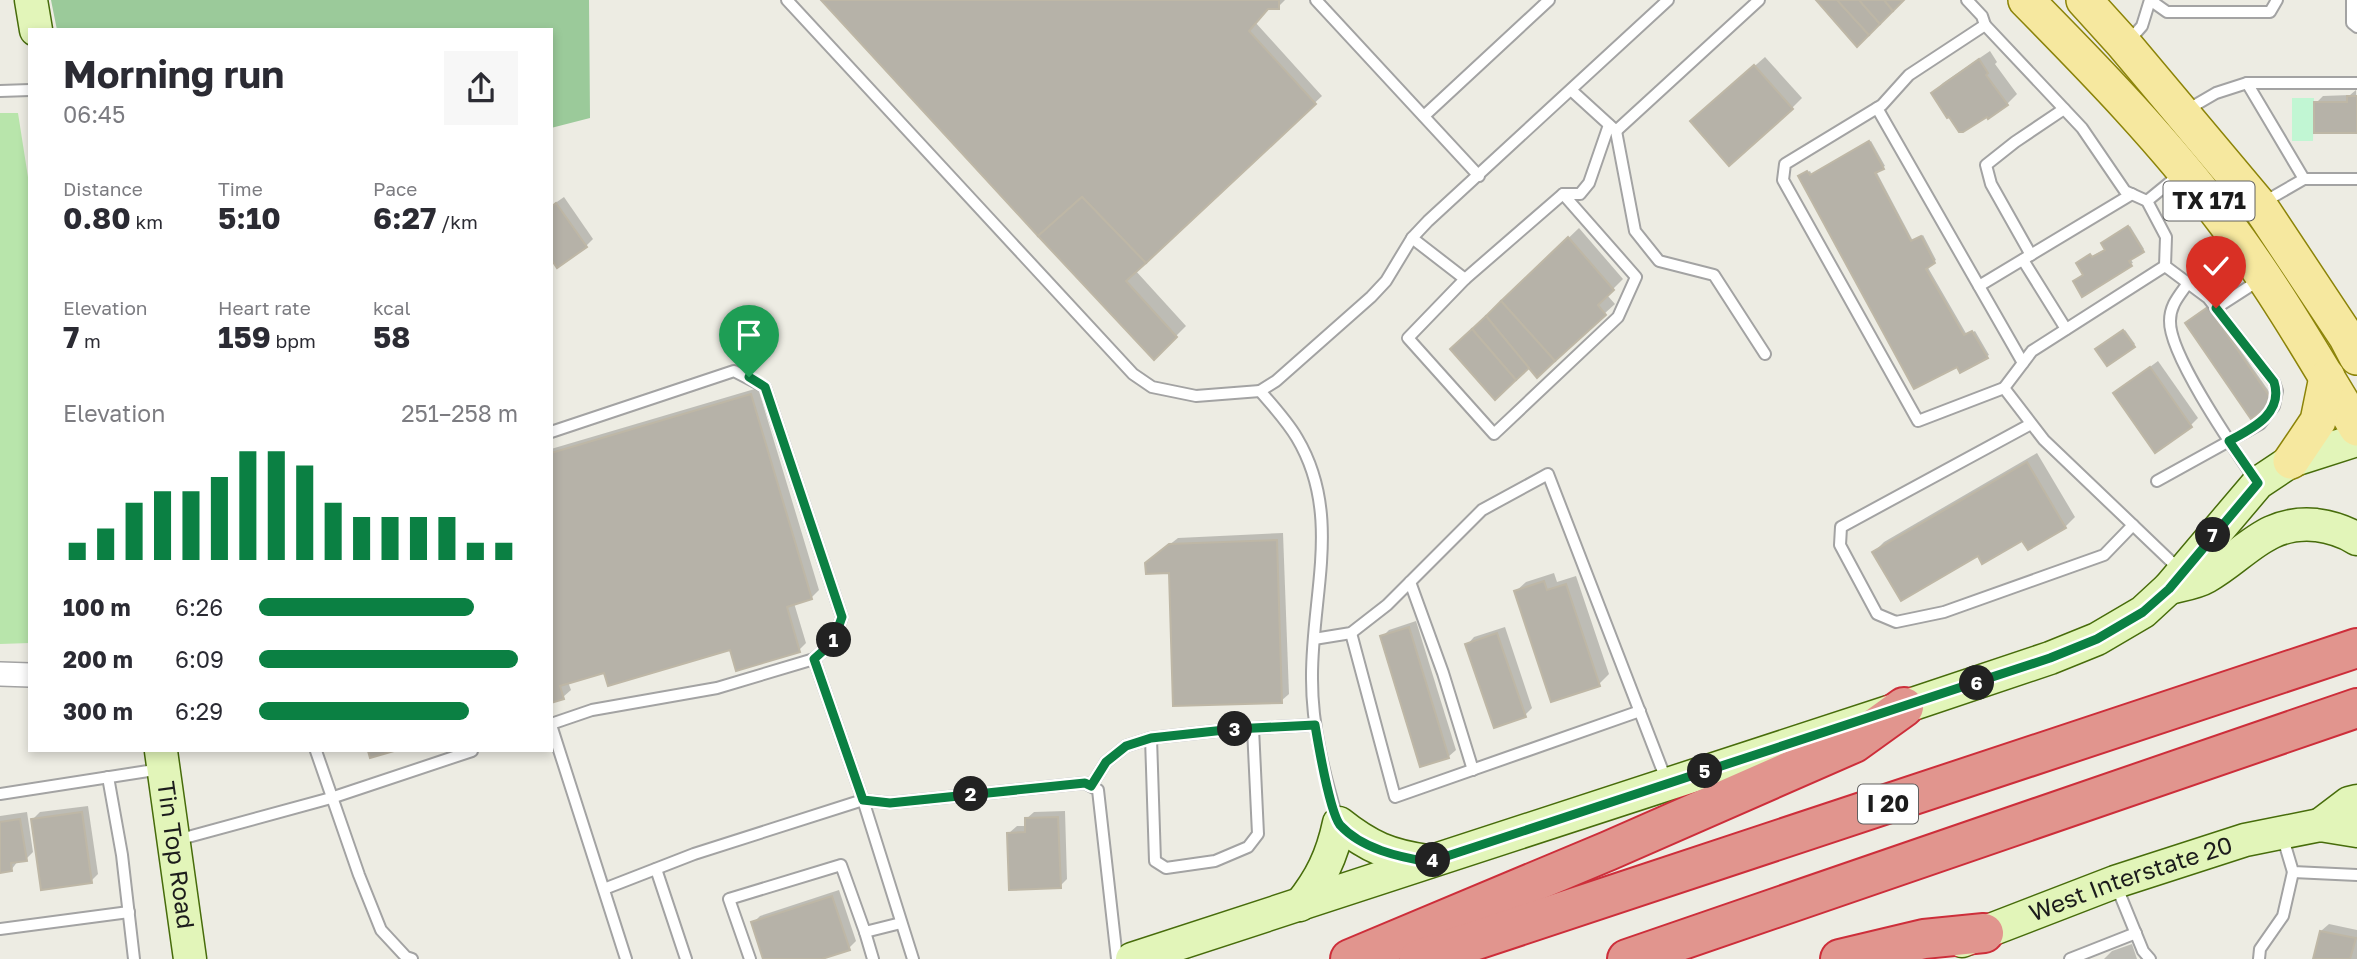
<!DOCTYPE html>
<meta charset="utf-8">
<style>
:root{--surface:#fff;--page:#f7f7f7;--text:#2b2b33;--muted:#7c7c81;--accent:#0b8043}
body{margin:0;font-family:"Golos Text",sans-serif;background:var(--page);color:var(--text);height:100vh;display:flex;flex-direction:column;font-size:26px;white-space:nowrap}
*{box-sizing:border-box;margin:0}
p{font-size:23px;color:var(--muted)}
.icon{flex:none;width:38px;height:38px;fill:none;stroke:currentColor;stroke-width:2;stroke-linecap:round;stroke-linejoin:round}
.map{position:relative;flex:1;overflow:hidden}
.side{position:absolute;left:28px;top:28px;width:525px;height:724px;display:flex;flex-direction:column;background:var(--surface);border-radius:0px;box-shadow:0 4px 10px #0003}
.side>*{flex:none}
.pin{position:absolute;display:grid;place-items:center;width:60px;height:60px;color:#fff;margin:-72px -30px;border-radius:50% 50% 50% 0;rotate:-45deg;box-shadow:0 0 7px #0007}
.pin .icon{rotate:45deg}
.km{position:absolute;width:35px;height:35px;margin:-18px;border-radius:50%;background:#222;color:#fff;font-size:19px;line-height:35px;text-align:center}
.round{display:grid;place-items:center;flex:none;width:74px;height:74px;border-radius:0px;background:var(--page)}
.overview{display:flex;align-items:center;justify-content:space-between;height:119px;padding:0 35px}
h1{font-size:38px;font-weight:700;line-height:52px}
.metrics{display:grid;grid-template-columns:repeat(3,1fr);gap:10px;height:119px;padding:7px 35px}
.metrics div{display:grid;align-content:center}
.metrics b{font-size:30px;font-weight:700}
.metrics small{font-size:19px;font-weight:400}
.metrics p{font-size:19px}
.chart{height:196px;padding:14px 35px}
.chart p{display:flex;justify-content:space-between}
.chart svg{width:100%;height:126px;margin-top:7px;stroke:var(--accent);stroke-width:6}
ul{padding:0 35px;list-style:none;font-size:23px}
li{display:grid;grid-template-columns:112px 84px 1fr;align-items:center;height:52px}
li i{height:18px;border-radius:9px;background:var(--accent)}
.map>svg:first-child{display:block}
.grass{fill:#b8e5ab}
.forest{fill:#9bca9a}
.park{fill:#c1f6d3}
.shadow{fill:#0003}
.building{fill:#b6b2a8;stroke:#beb7a6;stroke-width:2}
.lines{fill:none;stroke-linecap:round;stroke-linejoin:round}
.lane-casing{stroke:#a3a3a3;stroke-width:14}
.street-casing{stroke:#a3a3a3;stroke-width:26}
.secondary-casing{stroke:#476c0b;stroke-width:35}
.primary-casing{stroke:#8c8409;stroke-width:38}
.highway-casing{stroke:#cd2e3a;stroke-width:42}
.lane{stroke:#fff;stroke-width:10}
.street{stroke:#fff;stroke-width:23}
.secondary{stroke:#e2f5b9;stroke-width:32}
.primary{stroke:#f6e89f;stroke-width:35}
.highway{stroke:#e1958e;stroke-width:38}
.route-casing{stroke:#fff;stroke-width:14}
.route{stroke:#0b8043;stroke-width:9}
.labels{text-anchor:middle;stroke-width:5;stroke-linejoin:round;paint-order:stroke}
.shield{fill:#fff;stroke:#606060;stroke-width:2}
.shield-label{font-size:23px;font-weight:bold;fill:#1c1c1c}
.street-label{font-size:24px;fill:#1c1c1c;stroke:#fff}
</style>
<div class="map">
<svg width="2357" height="959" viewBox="0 0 2357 959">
<rect width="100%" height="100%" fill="#edece3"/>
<polygon class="grass" points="0,113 18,113 30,190 30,643 0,644"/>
<polygon class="forest" points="51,0 589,0 590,118 551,128 551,30 57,30"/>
<polygon class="park" points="2292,98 2314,98 2313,141 2292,141"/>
<g class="shadow">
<polygon points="823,0 1285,0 1278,7 1268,7 1255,22 1322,96 1135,270 1186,326 1154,358"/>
<polygon points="1990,51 1997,62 1995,64 2017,94 2007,104 1933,93 1943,83"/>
<polygon points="1765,57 1802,98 1792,108 1702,112"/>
<polygon points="2356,90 2357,132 2316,103 2323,96 2350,95"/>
<polygon points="1871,141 1885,166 1876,171 1913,241 1923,235 1936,260 1927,266 1967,335 1975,331 1989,355 1961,371 1802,175 1810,171 1812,175"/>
<polygon points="564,197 593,239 586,246 551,256 551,206"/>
<polygon points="2130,226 2144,249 2130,258 2133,263 2085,275 2080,262 2106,249 2104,241"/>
<polygon points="1579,228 1623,279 1607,295 1615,304 1537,375 1513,291"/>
<polygon points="2210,307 2275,400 2273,402 2189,321"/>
<polygon points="2125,330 2135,344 2133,346 2099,348"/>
<polygon points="2158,361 2198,418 2191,425 2115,393"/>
<polygon points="758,388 819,590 811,598 794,603 806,643 799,650 731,648 606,671 568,682 571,690 563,697 551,701 551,449"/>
<polygon points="2037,453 2075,517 2065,527 2023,538 1874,552 1884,542"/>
<polygon points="1283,533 1289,694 1281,701 1155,556 1178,538"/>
<polygon points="1554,573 1557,582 1576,576 1609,674 1599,684 1516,591 1526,582"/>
<polygon points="1416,621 1456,750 1448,757 1382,637 1389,630"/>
<polygon points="1505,627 1532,708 1525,715 1467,645 1474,637"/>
<polygon points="88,806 98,874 91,881 33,819 40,812"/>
<polygon points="1065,811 1067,879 1060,886 1009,833 1017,826 1027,826 1026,819 1034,812"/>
<polygon points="27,812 33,852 26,859 18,861 11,870 0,871 0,816"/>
<polygon points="839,890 856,941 849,948 817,959 765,959 753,923 760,916"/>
<polygon points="2329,924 2357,930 2357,959 2315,959 2321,931"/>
<polygon points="2132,944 2137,959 2104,959 2112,951"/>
</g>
<g class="building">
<polygon points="821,0 1279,0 1279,9 1268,9 1249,31 1316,104 1146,263 1082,197 1038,236"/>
<polygon points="1816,0 1837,0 1869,35 1857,47"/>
<polygon points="1837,0 1859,0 1880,24 1869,35"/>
<polygon points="1859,0 1884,0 1893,11 1880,24"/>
<polygon points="1884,0 1904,0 1893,11"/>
<polygon points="1979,59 1988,73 1986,75 2008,105 1988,119 1987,117 1963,132 1959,132 1949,117 1947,118 1931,93"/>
<polygon points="1754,65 1793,109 1729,166 1690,121"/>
<polygon points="2347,96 2357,96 2357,133 2314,133 2314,102 2347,102"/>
<polygon points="1869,141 1884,169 1875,173 1911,241 1921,236 1935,263 1926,269 1964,335 1972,331 1988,358 1960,373 1957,367 1914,389 1798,176 1807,171 1810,175"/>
<polygon points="1082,197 1146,263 1126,281 1177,337 1154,360 1038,236"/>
<polygon points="556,203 587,247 557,268 551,259 551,207"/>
<polygon points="2128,226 2144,252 2129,261 2132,266 2082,297 2073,281 2083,275 2076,263 2090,254 2092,257 2105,250 2101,243"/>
<polygon points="1568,237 1614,290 1598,305 1606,315 1555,361 1501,301"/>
<polygon points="1501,301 1555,361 1537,378 1486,316"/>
<polygon points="2208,307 2274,403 2251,419 2185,323"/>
<polygon points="1486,316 1529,368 1516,380 1472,329"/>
<polygon points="1472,329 1516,380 1495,400 1450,349"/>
<polygon points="2123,330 2135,347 2107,366 2095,349"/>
<polygon points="2150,367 2192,427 2155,453 2113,393"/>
<polygon points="751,394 812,599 787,607 800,652 736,671 730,650 608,686 604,673 560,686 564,699 551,703 551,453"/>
<polygon points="2027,462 2066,528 2028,550 2022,541 1982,564 1978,556 1901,601 1872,552"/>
<polygon points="1277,540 1282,703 1173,706 1169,573 1146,574 1145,563 1169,544"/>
<polygon points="1544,581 1547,590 1566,584 1600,686 1551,702 1514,591"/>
<polygon points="1409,627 1449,758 1420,767 1380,636"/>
<polygon points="1497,633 1526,717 1494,728 1465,644"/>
<polygon points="368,751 394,751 370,758"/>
<polygon points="82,812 92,883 41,890 31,819"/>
<polygon points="1058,817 1061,888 1009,890 1007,833 1025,832 1025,818"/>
<polygon points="20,819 27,861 11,863 12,871 0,873 0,822"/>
<polygon points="832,896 850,950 822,959 763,959 751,922"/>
<polygon points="2320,931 2356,938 2350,959 2313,959"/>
</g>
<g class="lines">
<g class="lane-casing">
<g id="lane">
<polyline points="787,0 1133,374 1152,387 1196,396 1260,391"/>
<polyline points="1316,0 1479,176"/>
<polyline points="1967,0 1982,16 1985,25 1909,75 1882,105 1785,164 1783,180 1918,421 2004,388 2032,351 2165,266"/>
<polyline points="2150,0 2167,12 2270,12 2277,0"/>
<polyline points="2352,0 2352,23 2357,27"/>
<polyline points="1985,25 2082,128 2125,191 2147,201 2166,237 2165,266"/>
<polyline points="2127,43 2142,26 2150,0"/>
<polyline points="2247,83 2304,179"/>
<polyline points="1571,90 1616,131 1759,0"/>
<polyline points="0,91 30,90"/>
<polyline points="1877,108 2023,363"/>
<polyline points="2185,111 2216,93 2247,83 2357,83"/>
<polyline points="1424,116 1549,0"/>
<polyline points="1616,131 1635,231 1659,261 1714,275 1765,354"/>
<polyline points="2147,201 2180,174"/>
<polyline points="2264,202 2304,179 2357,179"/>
<polyline points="1412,238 1465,279 1563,194 1580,194 1589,183 1609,125"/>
<polyline points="2031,255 1991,184 1986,165 2015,142 2064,109"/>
<polyline points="2023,260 2066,329"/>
<polyline points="1465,279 1408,338 1494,434 1618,317 1636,277 1563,194"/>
<path d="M2188,283C2179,296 2170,305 2170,321C2169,355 2235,450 2256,481"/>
<polyline points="1979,286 2132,194"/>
<polyline points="2216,308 2261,279"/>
<polyline points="2004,388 2044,440 2181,571"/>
<polyline points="2031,424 1841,527 1840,545 1877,614 1896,622 1944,612 2104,555 2133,525"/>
<polyline points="551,432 734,371 765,387 842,617 833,642 814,659"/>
<polyline points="2157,481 2260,424 2274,406 2277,391 2274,382 2208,298 2165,266"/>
<polyline points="1410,582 1443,673 1473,770"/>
<polyline points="1351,633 1395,797 1640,711"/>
<polyline points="1314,639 1351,633 1387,605 1482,510 1548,474 1667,782"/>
<polyline points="551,724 592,710 717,688 814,659 863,800 913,959"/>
<polyline points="551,725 626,959"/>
<polyline points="1151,738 1155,861 1166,868 1215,861 1248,847 1258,834 1253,728"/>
<polyline points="316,751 359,875 381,930 406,957 412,959"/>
<polyline points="108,777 122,855 134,959"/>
<polyline points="1091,786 1106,762 1126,746 1151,738 1234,729 1315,725"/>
<polyline points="0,794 161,769"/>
<path d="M1338,821C1324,774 1312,728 1312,679C1311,596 1343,515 1297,438C1287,421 1273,406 1260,391L1276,381L1371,297L1386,281L1412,238L1428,221L1668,0"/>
<polyline points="2282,835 2293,872 2357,875"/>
<polyline points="177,840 331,798 472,751"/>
<polyline points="656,869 686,959"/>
<polyline points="2116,885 2143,951 2150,959"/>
<polyline points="604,889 694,854 863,800 890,803 1085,783 1098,790 1117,959"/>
<polyline points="0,929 129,912"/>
<polyline points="865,932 873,959"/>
<polyline points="750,959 729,899 841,865 865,932 901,923"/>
<polyline points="2070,959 2136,933"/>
<polyline points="2259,959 2260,949 2283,916 2293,872"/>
</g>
</g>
<g class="street-casing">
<polyline id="street" points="0,674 30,675"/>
</g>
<g class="secondary-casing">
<g id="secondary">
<polyline points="31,0 36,30"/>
<path d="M2169,588C2181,585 2196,583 2206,577C2245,555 2265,520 2316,525C2331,527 2344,531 2357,539"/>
<path id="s1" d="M161,751L190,959"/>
<polyline points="2320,825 2349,803 2357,801"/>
<path d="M1300,905C1321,879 1332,856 1339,823C1369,847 1390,856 1428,861"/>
<path id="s2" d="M1962,941L2115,882L2245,840L2320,825L2357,831"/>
<polyline points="1132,959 1904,707 2050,658 2097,639 2143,612 2169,588 2258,483 2291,461 2357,440"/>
</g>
</g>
<g class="primary-casing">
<g id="primary">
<path d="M2026,0C2096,71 2165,142 2225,222C2274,287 2315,358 2357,428"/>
<polyline points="2084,0 2123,43 2259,205 2346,336 2357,357"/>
<polyline points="2291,461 2318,421 2327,377"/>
</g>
</g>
<g class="highway-casing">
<g id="highway">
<polyline points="1350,959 1608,851 1854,743 1904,707"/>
<polyline points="1419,959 2357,648"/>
<polyline points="1627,959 2357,708"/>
<polyline points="1840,959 1924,939 1984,933"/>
</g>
</g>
<use href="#lane" class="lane"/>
<use href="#street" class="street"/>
<use href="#secondary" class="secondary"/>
<use href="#primary" class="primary"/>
<use href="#highway" class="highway"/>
</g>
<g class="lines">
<g class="route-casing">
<path id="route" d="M749,377L765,387L842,617L833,642L814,659L863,800L890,803L1085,783L1091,786L1106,762L1126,746L1151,738L1234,729L1315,725C1318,743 1330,812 1340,825C1362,849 1399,857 1429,862L2050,658L2097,639L2143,612L2169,589L2258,483L2229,441C2251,429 2284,414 2274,382L2216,308"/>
</g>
<use href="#route" class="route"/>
</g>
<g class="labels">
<g class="shield">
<rect x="2163.5" y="181.5" width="91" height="39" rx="5"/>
<rect x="1858" y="784.5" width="60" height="39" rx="5"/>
</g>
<g class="shield-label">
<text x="2209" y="209">TX 171</text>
<text x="1888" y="812">I 20</text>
</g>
<g class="street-label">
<text dy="8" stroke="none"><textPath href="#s1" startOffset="105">Tin Top Road</textPath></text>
<text dy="8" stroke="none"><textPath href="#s2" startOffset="180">West Interstate 20</textPath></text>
</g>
</g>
</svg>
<div class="pin" style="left:749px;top:377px;background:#1e9e55"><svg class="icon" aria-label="arrive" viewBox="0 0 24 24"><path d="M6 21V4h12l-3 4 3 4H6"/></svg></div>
<div class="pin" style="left:2216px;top:308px;background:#d93025"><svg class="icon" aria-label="check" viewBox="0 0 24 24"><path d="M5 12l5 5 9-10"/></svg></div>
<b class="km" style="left:834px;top:640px">1</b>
<b class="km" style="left:971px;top:794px">2</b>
<b class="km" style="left:1235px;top:729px">3</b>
<b class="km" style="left:1433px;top:860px">4</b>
<b class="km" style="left:1705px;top:771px">5</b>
<b class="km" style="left:1977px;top:683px">6</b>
<b class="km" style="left:2213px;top:535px">7</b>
<section class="side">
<div class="overview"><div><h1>Morning run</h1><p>06:45</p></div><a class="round"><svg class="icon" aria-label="share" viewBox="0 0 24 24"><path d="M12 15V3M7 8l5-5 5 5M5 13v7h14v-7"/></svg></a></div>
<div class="metrics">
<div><p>Distance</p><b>0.80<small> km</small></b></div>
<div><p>Time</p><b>5:10</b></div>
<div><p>Pace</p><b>6:27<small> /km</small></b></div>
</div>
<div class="metrics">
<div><p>Elevation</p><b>7<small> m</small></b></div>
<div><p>Heart rate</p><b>159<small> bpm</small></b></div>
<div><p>kcal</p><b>58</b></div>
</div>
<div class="chart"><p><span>Elevation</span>251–258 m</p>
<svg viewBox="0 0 160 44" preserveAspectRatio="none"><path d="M5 44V38M15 44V33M25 44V24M35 44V20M45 44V20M55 44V15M65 44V6M75 44V6M85 44V11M95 44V24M105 44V29M115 44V29M125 44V29M135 44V29M145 44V38M155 44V38"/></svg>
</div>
<ul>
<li><b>100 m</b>6:26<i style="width:83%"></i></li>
<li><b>200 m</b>6:09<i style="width:100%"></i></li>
<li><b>300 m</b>6:29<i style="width:81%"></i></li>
</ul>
</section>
</div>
